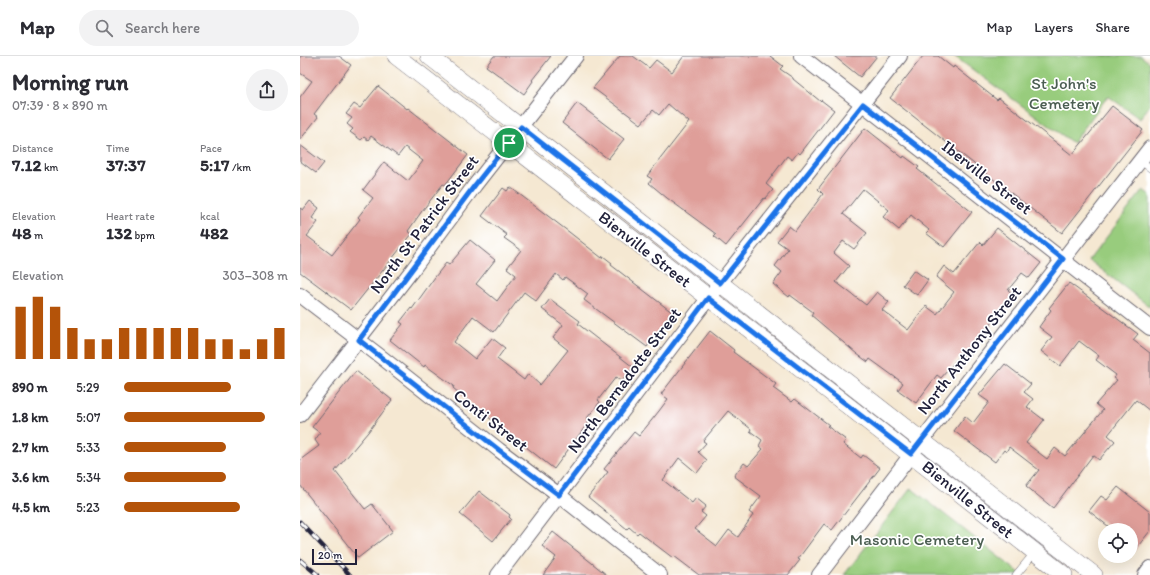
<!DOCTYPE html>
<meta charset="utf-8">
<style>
:root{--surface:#fff;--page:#f2f2f3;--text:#2b2b33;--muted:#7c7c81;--line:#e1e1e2;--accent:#b45309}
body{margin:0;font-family:Itim,sans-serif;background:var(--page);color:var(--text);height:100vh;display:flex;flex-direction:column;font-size:15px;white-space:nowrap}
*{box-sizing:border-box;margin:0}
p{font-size:13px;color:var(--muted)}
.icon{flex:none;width:22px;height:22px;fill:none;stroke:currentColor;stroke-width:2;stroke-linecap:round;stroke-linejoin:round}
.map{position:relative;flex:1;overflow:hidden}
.sheet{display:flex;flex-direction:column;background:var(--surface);width:300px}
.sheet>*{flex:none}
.buttons{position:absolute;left:798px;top:467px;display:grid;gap:8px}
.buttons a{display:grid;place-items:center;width:40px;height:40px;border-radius:50%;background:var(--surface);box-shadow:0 4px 16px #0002;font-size:20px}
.scale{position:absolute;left:12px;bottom:10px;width:45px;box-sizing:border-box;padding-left:4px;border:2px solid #22223b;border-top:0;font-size:11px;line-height:14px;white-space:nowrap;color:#22223b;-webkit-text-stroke:3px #fff;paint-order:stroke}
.pin{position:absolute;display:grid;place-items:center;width:34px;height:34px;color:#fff;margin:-17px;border:2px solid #fff;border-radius:50%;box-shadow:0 1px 4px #0007}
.round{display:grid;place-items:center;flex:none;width:42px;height:42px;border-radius:21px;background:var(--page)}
.head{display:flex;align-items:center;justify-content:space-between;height:68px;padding:0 12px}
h1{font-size:22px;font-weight:700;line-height:30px}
.metrics{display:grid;grid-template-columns:repeat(3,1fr);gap:6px;height:68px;padding:4px 12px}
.metrics div{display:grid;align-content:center}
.metrics b{font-size:17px;font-weight:700}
.metrics small{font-size:11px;font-weight:400}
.metrics p{font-size:11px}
.chart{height:112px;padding:8px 12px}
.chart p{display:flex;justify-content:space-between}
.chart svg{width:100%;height:72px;margin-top:4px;stroke:var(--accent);stroke-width:6}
ul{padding:0 12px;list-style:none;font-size:13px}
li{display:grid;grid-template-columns:64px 48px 1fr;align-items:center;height:30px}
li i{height:10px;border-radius:5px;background:var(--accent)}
header{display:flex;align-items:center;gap:24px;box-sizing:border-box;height:56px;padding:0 20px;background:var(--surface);border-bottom:1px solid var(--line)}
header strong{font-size:19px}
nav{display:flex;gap:22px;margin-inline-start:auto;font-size:14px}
.search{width:280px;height:36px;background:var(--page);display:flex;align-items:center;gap:10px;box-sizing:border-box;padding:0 14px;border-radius:22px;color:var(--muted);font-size:15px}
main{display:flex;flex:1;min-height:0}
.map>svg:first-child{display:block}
.green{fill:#98cc7d;stroke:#5d775c}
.building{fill:#df9e99;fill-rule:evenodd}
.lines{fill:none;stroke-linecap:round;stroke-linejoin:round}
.service-casing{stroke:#6c6770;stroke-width:8}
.minor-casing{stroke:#6c6770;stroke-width:16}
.tertiary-casing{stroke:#6c6770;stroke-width:18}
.service{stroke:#fff;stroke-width:7}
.minor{stroke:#fff;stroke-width:14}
.tertiary{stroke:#fff;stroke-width:17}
.rail-casing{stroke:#22223b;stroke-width:4.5}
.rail{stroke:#fff;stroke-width:3;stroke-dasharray:9;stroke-linecap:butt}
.route-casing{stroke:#fff;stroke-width:8}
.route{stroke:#1a73e8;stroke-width:5}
.labels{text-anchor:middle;stroke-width:3.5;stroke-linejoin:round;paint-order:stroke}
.park-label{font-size:17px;fill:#4b5e52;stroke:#fff}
.street-label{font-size:17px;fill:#22223b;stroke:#fff}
</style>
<header>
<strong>Map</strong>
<div class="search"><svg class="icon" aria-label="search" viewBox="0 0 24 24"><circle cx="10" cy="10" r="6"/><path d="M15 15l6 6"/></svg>Search here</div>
<nav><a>Map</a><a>Layers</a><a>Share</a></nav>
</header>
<main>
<section class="sheet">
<div class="head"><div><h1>Morning run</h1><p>07:39 · 8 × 890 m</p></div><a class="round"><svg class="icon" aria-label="share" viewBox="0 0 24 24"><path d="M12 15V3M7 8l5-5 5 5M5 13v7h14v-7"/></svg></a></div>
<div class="metrics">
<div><p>Distance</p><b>7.12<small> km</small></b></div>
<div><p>Time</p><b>37:37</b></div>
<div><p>Pace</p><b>5:17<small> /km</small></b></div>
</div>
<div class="metrics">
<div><p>Elevation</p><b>48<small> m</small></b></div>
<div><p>Heart rate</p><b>132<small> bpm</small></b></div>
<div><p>kcal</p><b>482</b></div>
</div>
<div class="chart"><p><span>Elevation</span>303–308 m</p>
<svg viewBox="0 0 160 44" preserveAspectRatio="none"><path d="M5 44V12M15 44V6M25 44V12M35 44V25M45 44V32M55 44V32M65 44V25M75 44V25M85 44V25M95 44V25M105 44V25M115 44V32M125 44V32M135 44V38M145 44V32M155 44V25"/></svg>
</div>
<ul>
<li><b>890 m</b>5:29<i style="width:65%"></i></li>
<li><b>1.8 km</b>5:07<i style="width:86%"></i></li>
<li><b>2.7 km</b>5:33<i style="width:62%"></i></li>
<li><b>3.6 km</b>5:34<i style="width:62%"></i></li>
<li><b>4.5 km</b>5:23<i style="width:71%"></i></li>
</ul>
</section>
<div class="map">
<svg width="850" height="519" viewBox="0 0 850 519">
<rect width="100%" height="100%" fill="#fff"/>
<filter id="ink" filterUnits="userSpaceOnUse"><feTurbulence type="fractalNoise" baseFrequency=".025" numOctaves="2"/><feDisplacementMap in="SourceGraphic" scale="8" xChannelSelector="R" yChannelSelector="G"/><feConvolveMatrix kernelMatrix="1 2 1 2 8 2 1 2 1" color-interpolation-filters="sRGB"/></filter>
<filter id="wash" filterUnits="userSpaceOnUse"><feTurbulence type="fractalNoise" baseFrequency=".012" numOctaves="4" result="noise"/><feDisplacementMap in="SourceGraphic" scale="16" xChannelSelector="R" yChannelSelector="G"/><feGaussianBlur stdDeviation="0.9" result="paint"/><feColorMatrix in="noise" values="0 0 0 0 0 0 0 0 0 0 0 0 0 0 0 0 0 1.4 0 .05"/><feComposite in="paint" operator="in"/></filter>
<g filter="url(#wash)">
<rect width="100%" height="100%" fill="#f5e8d2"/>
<g class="green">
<polygon points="654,0 841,0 850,7 850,49 840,63 808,40 773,87"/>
<polygon points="843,134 850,139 850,251 789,204"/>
<polygon points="611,432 722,519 544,519"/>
</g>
<g id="blocks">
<g class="building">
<polygon points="0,0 39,0 51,9 14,58 18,61 0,84 0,41 12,25 0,17"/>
<polygon points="194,0 251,0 232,24 233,25 224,38 186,10"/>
<polygon points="320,0 333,0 349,12 356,4 372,16 384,0 470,0 483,10 480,13 493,22 493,23 520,45 521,44 534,54 500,98 498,96 492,104 487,100 466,128 473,134 465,143 464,142 426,190 414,180 416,178 367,142 349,127 352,123 347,120 389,66 368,48 359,59 353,54 341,68 293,32"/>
<polygon points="534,0 577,0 560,21"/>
<polygon points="623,0 638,0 653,12 654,10 697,44 699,42 772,99 812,50 843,74 762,177 590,42"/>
<polygon points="78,30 107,53 108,52 168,99 145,129 143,128 122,155 108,175 112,178 51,254 0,216 0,152 3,154 10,145 19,152 12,162 18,166 7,180 32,199 60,163 58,161 73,142 63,134 84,106 108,125 123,105 105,91 98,100 71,80 68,84 64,81 61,84 50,76 53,73 47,68 52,62 46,58 54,48 60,52"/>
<polygon points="277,47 324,83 308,103 262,67"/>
<polygon points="565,72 603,102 604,100 619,111 617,113 672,156 644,191 626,177 629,174 611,159 599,174 583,161 589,154 563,133 543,158 567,177 554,193 543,185 534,197 549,210 536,226 566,249 577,236 589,246 582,254 608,274 626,250 637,258 654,236 636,221 644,210 654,218 680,186 683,189 697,172 741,207 729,222 722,217 708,234 713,238 669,299 665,296 661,302 659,301 641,322 637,319 616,347 598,334 603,327 570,303 568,306 557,298 511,259 513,256 490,239 489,241 473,228 482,216 475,210 488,193 477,185 489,170 495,175 523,138 518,133"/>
<polygon points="0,89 24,107 16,117 0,105"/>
<polygon points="210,131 269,176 302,202 303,200 312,207 311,209 373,257 347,291 284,244 288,238 265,221 263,224 256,218 236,245 224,236 194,276 173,260 154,286 175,303 192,282 205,292 197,303 224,324 228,318 240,329 268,294 253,282 263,269 242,253 250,243 280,265 278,268 333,311 322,325 316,321 298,344 300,346 287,362 290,364 254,413 173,349 153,332 154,330 125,309 124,311 90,284 103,268 100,266 111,252 112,253 135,221 146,207 149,209 170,184 195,204 176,228 197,245 216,219 207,212 221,194 204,182 207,179 182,160 203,132 207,135"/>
<polygon points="614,214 628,224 617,239 603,229"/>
<polygon points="769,227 838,278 833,284 850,297 850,355 836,344 808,379 815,385 799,404 793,399 753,452 726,430 739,414 709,391 706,396 704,394 695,406 654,375 665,360 673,367 689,346 679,339 705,308 731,328 724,336 733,343 727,351 744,364 726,387 747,403 755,392 765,400 803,354 796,348 817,324 814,322 816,319 796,304 799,300 779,285 760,310 741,295 752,281 739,271 751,254 749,252"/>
<path d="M410,275L434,294L433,296L476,328L473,332L492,346L495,343L529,369L527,370L546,384L543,388L561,402L563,399L580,412L532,474L524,468L498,503L500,504L488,519H399L374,500L373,502L339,476L337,478L329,471L327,473L288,441L308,416L304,413L334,376L339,380L359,355L368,343L361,338ZM428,355L451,373L450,375L462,384L459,390L463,393L448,410L444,407L434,420L461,440L449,456L453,459L438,481L429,474L417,490L395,473L406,460L401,456L406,450L396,442L392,447L363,424L379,402L397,417L407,404L398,396L406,387L403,385Z"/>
<polygon points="56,315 92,344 68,376 35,415 65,453 72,448 93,475 58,502 0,429 0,404 19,390 15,384 20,377 12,371"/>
<polygon points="818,431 850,456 850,475 831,499 831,474 813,474 789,455 801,440 807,444"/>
<polygon points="179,435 210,459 209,461 211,463 193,485 160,458"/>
<polygon points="253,476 307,519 243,519 256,501 242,490"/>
</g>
</g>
</g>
<g filter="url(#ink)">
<use href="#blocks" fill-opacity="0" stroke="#6c6770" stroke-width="1"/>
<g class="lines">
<g class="service-casing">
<g id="service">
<polyline points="840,104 850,112"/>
<polyline points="716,519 735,496"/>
</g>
</g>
<g class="minor-casing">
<g id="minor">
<polyline points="501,0 850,272"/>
<polyline points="0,239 85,304 199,394 259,439 360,519"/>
<polyline points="0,359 113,213 175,129 276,0"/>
<polyline points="198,519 420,227 600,0"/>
<polyline points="519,519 636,366 850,92"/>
<polyline points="845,519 850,512"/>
</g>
</g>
<g class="tertiary-casing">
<g id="tertiary">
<path d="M96,0C319,173 543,344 764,519"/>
<polyline points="129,0 794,519"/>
</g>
</g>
<use href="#service" class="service"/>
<use href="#minor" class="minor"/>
<use href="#tertiary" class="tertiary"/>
<g class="rail-casing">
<g id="rail">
<polyline points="0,466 50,519"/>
<polyline points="0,504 18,519"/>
</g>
</g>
<use href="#rail" class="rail"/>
</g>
</g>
<g class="lines" filter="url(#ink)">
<g class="route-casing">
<polygon id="route" points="563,48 763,203 611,398 408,242 259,439 199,394 59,284 175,129 221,71 420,227"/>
</g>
<use href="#route" class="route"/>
</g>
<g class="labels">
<g class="park-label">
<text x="764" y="33">St John's<tspan x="764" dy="20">Cemetery</tspan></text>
<text x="617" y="489">Masonic Cemetery</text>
</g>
<g class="street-label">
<text transform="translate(687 121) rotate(38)" y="6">Iberville Street</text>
<text transform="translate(124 168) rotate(-53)" y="6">North St Patrick Street</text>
<text transform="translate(345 193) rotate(38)" y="6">Bienville Street</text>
<text transform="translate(669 294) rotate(-52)" y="6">North Anthony Street</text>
<text transform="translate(324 324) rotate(-53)" y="6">North Bernadotte Street</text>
<text transform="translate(191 364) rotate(38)" y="6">Conti Street</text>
<text transform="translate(668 443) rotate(39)" y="6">Bienville Street</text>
</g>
</g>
</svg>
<div class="buttons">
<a><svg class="icon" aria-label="locate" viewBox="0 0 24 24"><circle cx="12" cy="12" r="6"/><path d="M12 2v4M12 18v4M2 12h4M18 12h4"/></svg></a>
</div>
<div class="scale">20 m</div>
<div class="pin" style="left:209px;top:87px;background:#1e9e55"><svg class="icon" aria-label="arrive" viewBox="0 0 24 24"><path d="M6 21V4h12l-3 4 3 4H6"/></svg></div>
</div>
</main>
